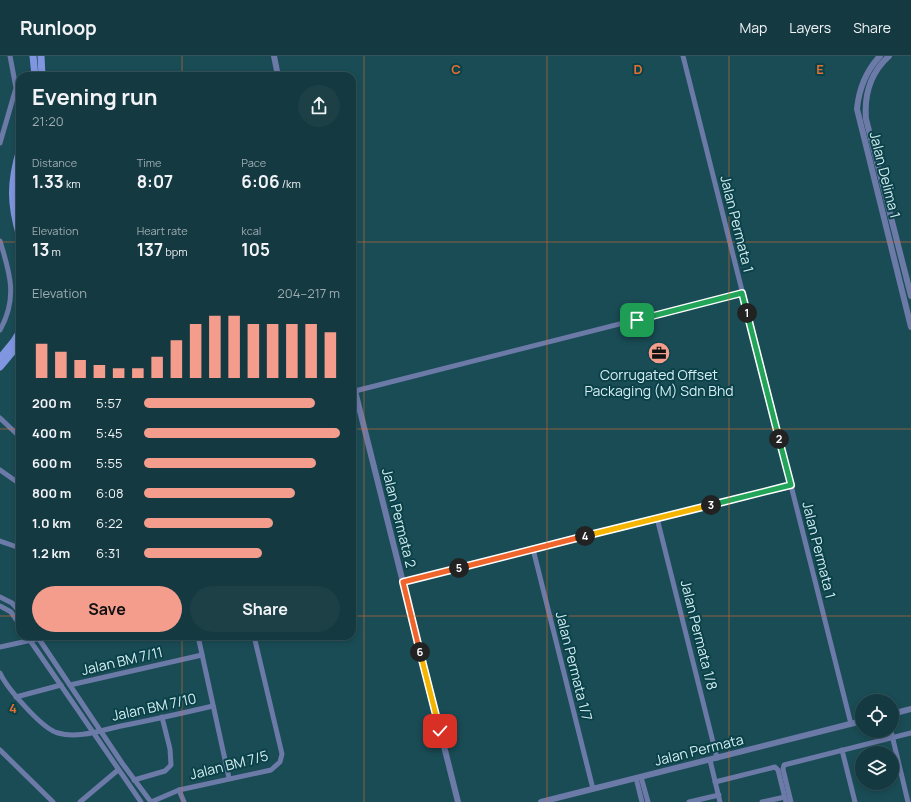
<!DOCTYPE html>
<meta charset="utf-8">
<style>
:root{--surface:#143940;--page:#1d4047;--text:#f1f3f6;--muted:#9dacb1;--line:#335359;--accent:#f49d8d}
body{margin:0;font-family:Manrope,sans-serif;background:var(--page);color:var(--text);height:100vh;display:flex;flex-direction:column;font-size:15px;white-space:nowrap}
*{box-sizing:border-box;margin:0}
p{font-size:13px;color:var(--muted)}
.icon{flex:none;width:22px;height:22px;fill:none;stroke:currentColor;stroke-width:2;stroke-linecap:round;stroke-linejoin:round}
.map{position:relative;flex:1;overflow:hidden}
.drawer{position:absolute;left:16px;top:16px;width:340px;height:568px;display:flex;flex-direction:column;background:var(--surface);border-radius:12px;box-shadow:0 2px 6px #0003,0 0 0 1px var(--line)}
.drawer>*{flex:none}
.buttons{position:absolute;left:855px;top:638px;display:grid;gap:8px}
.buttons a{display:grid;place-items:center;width:44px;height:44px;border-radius:50%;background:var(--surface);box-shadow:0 2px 6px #0003,0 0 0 1px var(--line);font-size:20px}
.pin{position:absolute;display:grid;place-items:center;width:34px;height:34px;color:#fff;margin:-17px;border-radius:8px;box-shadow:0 2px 6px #0006}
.km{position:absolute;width:20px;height:20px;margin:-10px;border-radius:50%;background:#222;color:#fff;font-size:11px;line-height:20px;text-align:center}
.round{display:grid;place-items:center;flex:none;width:42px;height:42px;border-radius:21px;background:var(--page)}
.headline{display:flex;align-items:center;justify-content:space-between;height:68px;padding:0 16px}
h1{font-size:22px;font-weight:700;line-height:30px}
.stats{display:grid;grid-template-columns:repeat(3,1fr);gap:6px;height:68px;padding:4px 16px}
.stats div{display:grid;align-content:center}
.stats b{font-size:17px;font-weight:700}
.stats small{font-size:11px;font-weight:400}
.stats p{font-size:11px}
.chart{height:112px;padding:8px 16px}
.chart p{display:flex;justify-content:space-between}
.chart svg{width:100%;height:72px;margin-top:4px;stroke:var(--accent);stroke-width:6}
.action{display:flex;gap:8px;margin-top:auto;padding:8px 16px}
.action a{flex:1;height:46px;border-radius:24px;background:var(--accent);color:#111;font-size:16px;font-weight:700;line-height:46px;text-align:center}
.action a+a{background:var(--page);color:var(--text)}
ul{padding:0 16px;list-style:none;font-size:13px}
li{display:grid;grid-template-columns:64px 48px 1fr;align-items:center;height:30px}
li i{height:10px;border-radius:5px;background:var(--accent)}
header{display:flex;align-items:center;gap:24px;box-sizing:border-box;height:56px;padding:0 20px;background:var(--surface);border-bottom:1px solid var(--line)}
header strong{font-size:19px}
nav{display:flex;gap:22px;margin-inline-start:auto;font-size:14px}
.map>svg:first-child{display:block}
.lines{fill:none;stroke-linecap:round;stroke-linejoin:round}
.minor{stroke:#6c7aa8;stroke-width:5}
.tertiary{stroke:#6c7aa8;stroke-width:6}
.secondary{stroke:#8196e0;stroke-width:7}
.split-1-casing{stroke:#fff;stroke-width:8}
.split-2-casing{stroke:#fff;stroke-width:8}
.split-3-casing{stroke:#fff;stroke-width:8}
.split-4-casing{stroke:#fff;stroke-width:8}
.split-5-casing{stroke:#fff;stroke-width:8}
.split-6-casing{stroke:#fff;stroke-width:8}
.split-7-casing{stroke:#fff;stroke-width:8}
.split-1{stroke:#22a559;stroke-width:5}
.split-2{stroke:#22a559;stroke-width:5}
.split-3{stroke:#22a559;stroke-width:5}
.split-4{stroke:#f5b400;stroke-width:5}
.split-5{stroke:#f0652b;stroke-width:5}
.split-6{stroke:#f0652b;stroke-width:5}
.split-7{stroke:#f5b400;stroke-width:5}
.grid{fill:none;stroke:#e56f2f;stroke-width:1;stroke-opacity:0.55}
.labels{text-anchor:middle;stroke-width:4;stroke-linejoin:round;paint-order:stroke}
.street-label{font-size:14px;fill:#d5eef3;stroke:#0b424a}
.poi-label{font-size:14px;fill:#d5eef3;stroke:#0b424a}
.grid-label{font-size:13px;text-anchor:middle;font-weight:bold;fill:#e56f2f;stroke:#0b424a;stroke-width:4;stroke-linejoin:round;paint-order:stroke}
</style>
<header>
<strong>Runloop</strong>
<nav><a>Map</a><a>Layers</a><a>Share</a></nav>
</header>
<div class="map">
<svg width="911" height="746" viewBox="0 0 911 746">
<rect width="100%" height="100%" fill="#1a4c55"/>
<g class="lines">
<g class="minor">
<polyline points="683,0 851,668"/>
<polyline points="0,87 16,32 10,0"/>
<path d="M0,185C10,217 18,242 0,274"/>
<polyline points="355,335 742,237"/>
<polyline points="0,362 20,381"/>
<polyline points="0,414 20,428"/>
<polyline points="657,462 717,702"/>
<polyline points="0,485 20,492"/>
<polyline points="533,493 593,733"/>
<polyline points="403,526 791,429"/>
<polyline points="0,541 12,547 20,556"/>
<polyline points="0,550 11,556 20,569"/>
<polyline points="27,580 141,746"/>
<polyline points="37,580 122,707 151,746"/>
<polyline points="198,580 229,722"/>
<polyline points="0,591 50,580"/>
<path d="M0,617C7,632 42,673 58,677C78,683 102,674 121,670C152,664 183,657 213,650"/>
<polyline points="70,629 202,599"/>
<polyline points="16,641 61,629"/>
<polyline points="891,675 908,746"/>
<polyline points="0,694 53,746"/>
<polyline points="842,694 855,746"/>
<polyline points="710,704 720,746"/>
<polyline points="641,721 648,746"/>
<polyline points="636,722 642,746"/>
<polyline points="134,724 165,715 171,709 170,693 162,661"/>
<polyline points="715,726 775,711 778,714 786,746"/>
<polyline points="179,734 184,746"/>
<polyline points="80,746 118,714"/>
<polyline points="151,746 179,734 271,714 280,706 282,698 254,580"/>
<polyline points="689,746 719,739"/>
<polyline points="762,746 785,741"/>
<polyline points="791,746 783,713 784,709 911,677"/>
</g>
<g class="tertiary">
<polyline points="274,0 278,20"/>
<path d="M880,0C866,15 859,32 857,53L911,271"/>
<path d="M889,0C870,17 864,38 866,63L911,240"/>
<polyline points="352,323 458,746"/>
<polyline points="892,658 911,653"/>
<polyline points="541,746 862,665"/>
</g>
<g class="secondary">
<polyline points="33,0 35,20"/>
<polyline points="41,0 42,20"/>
<path d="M20,93C10,126 10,148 20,181"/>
<polyline points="17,124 17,133 20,157"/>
<polyline points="0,302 14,285 20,275"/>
<polyline points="0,311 20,287"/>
</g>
</g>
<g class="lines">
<g class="split-1-casing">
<polyline id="split-1" points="637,264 742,237 747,257"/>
</g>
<g class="split-2-casing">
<polyline id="split-2" points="747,257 779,383"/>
</g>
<g class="split-3-casing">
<polyline id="split-3" points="711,449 791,429 779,383"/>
</g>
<g class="split-4-casing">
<polyline id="split-4" points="585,480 711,449"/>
</g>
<g class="split-5-casing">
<polyline id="split-5" points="459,512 585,480"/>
</g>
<g class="split-6-casing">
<polyline id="split-6" points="420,596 403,526 459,512"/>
</g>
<g class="split-7-casing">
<polyline id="split-7" points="420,596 440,675"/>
</g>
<use href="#split-1" class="split-1"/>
<use href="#split-2" class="split-2"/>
<use href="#split-3" class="split-3"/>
<use href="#split-4" class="split-4"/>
<use href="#split-5" class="split-5"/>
<use href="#split-6" class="split-6"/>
<use href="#split-7" class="split-7"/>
</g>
<path class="grid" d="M182,0V20M364,0V746M547,0V746M729,0V746M0,186H20M352,186H911M0,373H20M352,373H911M0,560H20M352,560H911M182,580V746"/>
<defs>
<g id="office-disc" transform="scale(1.15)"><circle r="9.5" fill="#f49d8d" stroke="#0b424a"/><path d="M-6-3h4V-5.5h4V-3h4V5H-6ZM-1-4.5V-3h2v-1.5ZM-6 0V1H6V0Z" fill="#111"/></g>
</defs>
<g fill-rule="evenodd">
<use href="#office-disc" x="659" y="297"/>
</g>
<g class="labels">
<g class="street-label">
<text transform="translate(885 119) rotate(76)" y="5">Jalan Delima 1</text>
<text transform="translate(737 168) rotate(76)" y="5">Jalan Permata 1</text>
<text transform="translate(399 462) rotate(76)" y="5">Jalan Permata 2</text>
<text transform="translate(819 494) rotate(76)" y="5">Jalan Permata 1</text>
<text transform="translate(699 579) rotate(76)" y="5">Jalan Permata 1/8</text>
<text transform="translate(122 605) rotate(-13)" y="5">Jalan BM 7/11</text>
<text transform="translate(574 610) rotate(76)" y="5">Jalan Permata 1/7</text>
<text transform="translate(154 651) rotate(-12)" y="5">Jalan BM 7/10</text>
<text transform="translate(699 694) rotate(-14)" y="5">Jalan Permata</text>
<text transform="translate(229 709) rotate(-14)" y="5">Jalan BM 7/5</text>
</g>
<g class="poi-label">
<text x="659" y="324">Corrugated Offset<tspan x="659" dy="16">Packaging (M) Sdn Bhd</tspan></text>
</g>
</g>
<g class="grid-label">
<text x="456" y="18">C</text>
<text x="638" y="18">D</text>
<text x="820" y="18">E</text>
<text x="13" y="657">4</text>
</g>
</svg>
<div class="buttons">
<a><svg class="icon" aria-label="locate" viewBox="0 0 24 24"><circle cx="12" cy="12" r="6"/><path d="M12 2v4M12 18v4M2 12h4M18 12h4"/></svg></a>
<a><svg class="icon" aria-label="layers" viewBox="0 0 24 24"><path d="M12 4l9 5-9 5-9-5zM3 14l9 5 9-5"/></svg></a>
</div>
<div class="pin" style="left:637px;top:264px;background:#1e9e55"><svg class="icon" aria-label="arrive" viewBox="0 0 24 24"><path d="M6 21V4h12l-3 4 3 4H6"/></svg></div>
<div class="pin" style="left:440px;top:675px;background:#d93025"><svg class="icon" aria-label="check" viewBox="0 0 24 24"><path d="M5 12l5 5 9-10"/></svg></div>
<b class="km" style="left:747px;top:257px">1</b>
<b class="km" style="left:779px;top:383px">2</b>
<b class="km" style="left:711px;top:449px">3</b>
<b class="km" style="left:585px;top:480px">4</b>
<b class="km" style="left:459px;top:512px">5</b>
<b class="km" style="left:420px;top:596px">6</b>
<section class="drawer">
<div class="headline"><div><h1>Evening run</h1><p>21:20</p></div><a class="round"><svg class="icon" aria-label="share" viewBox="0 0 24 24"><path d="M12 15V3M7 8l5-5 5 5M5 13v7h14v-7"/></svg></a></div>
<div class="stats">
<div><p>Distance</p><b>1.33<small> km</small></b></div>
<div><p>Time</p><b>8:07</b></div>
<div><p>Pace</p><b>6:06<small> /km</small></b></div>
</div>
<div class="stats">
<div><p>Elevation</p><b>13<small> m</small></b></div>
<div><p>Heart rate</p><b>137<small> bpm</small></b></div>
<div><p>kcal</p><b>105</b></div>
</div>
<div class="chart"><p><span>Elevation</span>204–217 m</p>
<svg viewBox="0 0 160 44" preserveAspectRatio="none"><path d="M5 44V23M15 44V28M25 44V33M35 44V36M45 44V38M55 44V38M65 44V31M75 44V21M85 44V11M95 44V6M105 44V6M115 44V11M125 44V11M135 44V11M145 44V11M155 44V16"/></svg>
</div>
<ul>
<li><b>200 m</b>5:57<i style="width:87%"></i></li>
<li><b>400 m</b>5:45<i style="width:100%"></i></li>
<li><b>600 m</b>5:55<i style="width:88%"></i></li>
<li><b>800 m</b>6:08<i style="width:77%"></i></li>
<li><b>1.0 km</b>6:22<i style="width:66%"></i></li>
<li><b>1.2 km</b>6:31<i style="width:60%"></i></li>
</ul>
<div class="action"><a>Save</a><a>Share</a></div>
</section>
</div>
